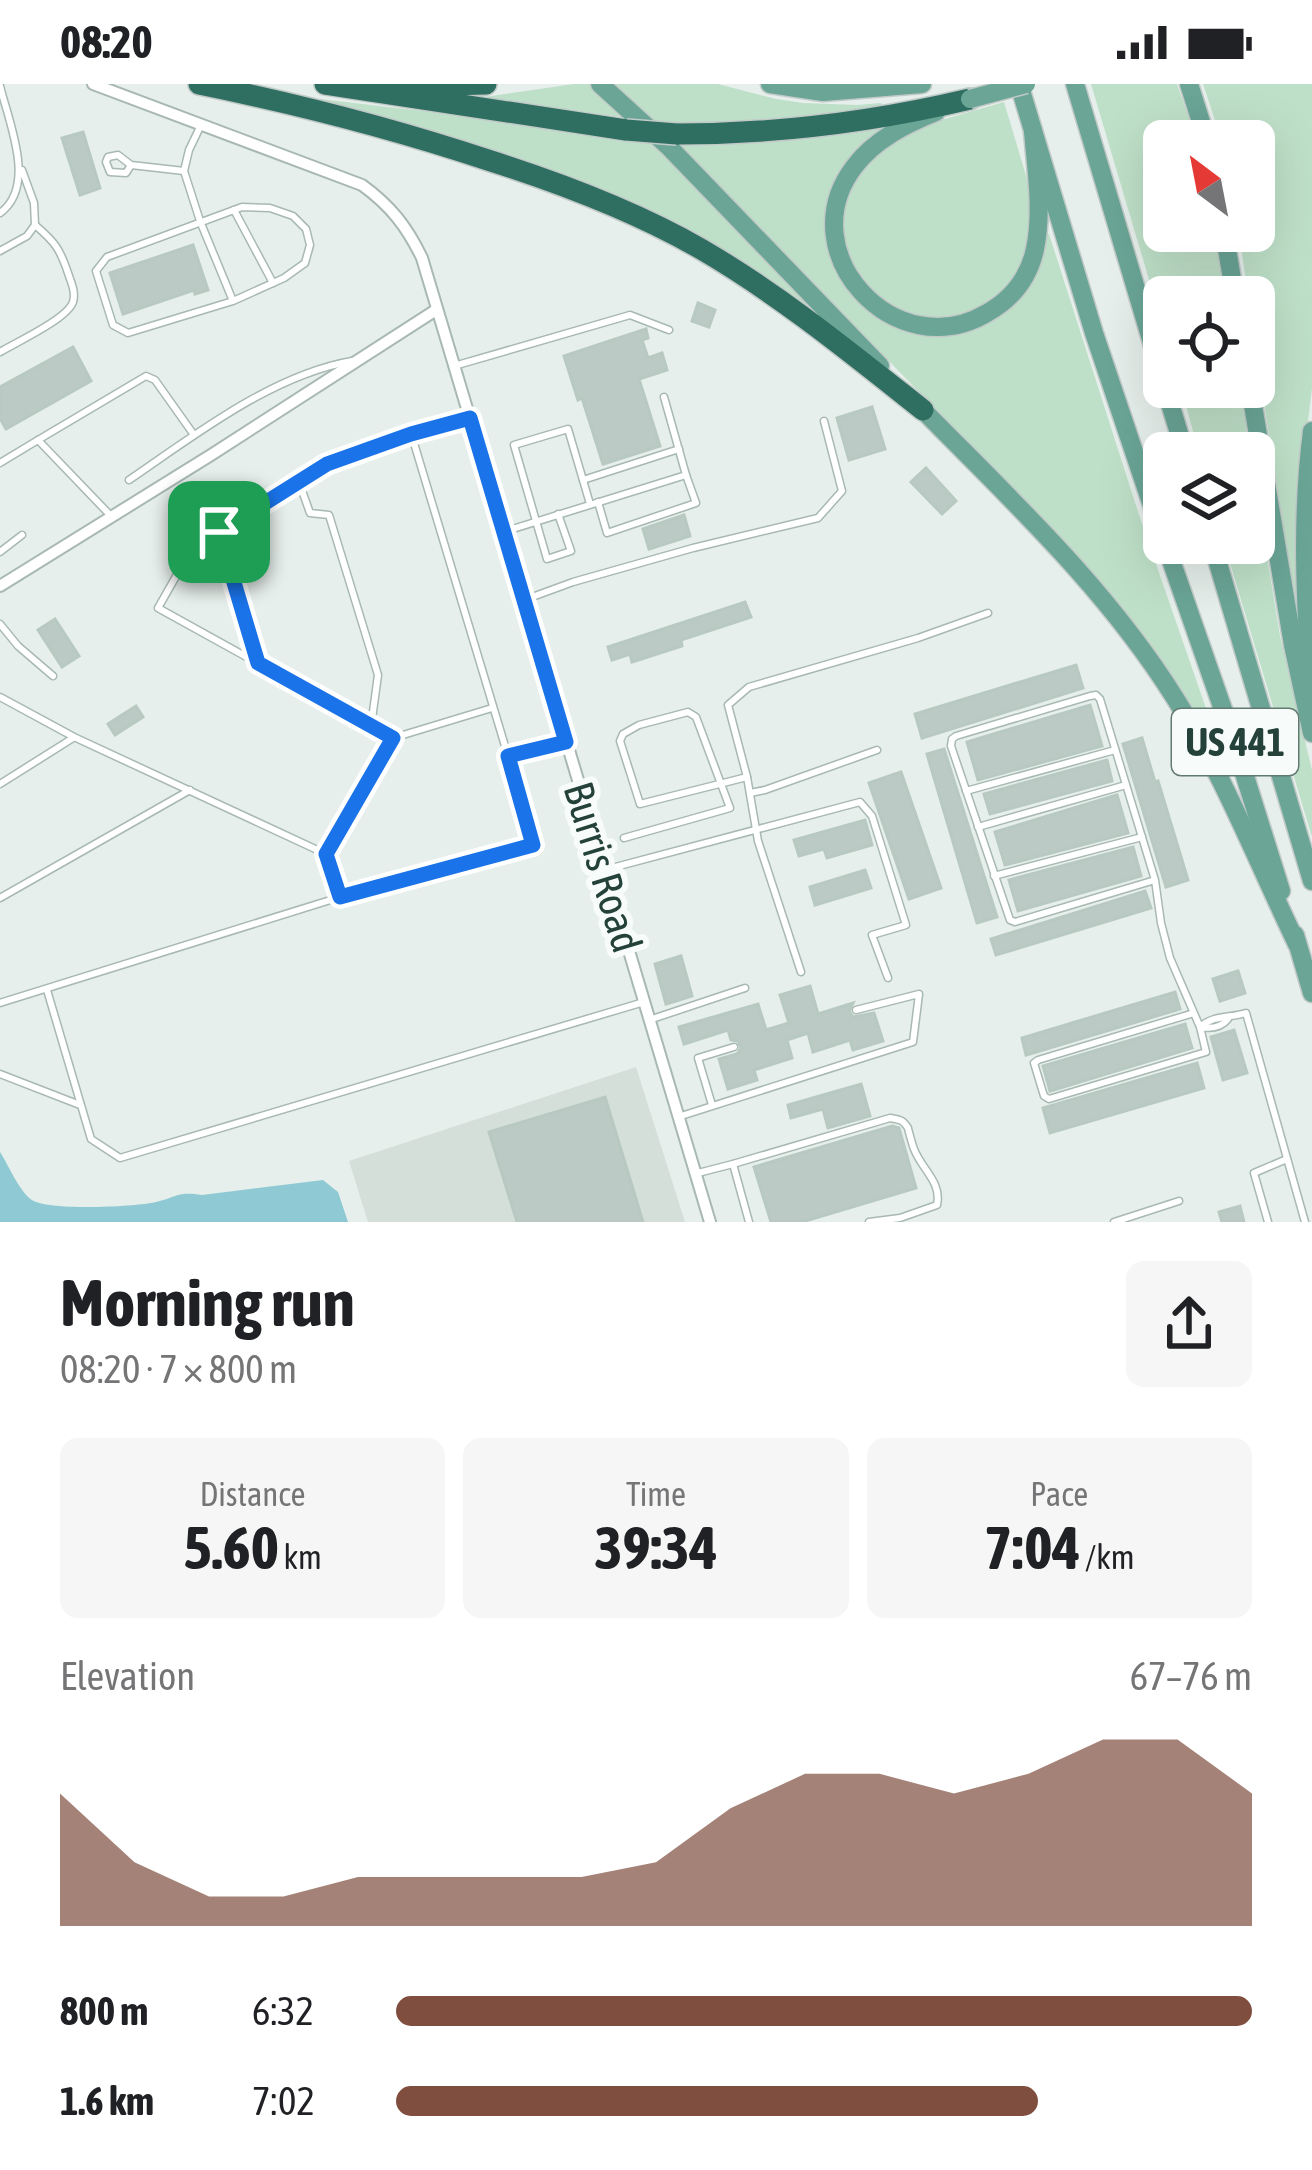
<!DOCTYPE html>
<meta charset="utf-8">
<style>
:root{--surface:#fff;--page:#f6f6f6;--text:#202124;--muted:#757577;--accent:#7f4e3f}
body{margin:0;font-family:"Asap Condensed",sans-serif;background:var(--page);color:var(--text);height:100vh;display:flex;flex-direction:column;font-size:45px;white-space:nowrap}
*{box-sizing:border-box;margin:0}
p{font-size:39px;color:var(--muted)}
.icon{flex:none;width:66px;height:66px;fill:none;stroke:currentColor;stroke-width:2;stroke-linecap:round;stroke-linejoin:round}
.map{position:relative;height:1138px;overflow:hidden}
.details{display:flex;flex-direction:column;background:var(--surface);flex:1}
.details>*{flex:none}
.needle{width:78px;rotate:328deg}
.fabs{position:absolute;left:1143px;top:36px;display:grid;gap:24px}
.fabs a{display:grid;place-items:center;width:132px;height:132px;border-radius:18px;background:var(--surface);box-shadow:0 12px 48px #0002;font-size:60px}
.pin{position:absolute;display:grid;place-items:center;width:102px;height:102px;color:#fff;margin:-51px;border-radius:24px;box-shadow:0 6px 18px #0006}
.round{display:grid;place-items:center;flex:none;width:126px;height:126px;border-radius:18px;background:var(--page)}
.overview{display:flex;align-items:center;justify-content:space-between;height:204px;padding:0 60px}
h1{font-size:66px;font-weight:700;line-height:90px}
.metrics{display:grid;grid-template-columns:repeat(3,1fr);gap:18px;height:204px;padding:12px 60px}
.metrics div{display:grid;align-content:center;border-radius:18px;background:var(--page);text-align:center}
.metrics b{font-size:60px;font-weight:700}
.metrics small{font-size:33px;font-weight:400}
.metrics p{font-size:33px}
.chart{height:336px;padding:24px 60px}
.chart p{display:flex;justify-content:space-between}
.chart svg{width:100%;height:216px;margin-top:12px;fill:var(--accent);opacity:.7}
ul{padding:0 60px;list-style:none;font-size:39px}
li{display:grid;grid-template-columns:192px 144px 1fr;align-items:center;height:90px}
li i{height:30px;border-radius:15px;background:var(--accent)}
.status{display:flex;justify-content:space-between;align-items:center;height:84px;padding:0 60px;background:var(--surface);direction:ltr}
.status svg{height:33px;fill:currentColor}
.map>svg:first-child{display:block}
.built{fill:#d4dfda}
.green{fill:#bfe0c8}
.water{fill:#8ec9d4}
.building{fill:#bbcac4;stroke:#b8c9c2;stroke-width:3}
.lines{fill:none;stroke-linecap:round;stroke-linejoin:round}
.service-casing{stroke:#a8b8b2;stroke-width:9}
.minor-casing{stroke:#a8b8b2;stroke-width:14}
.primary-casing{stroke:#c2cac8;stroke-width:21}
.motorway-casing{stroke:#c2cac8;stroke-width:24}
.service{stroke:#fff;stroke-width:6}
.minor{stroke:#fff;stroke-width:10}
.primary{stroke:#6aa596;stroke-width:18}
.motorway{stroke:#2f6f62;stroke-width:21}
.primary-bridge-casing{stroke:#c2cac8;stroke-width:21;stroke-linecap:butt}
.motorway-bridge-casing{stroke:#c2cac8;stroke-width:24;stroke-linecap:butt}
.primary-bridge{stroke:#6aa596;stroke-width:18}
.motorway-bridge{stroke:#2f6f62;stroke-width:21}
.route-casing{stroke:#fff;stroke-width:24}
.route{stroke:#1a73e8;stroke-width:15}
.labels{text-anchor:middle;stroke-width:12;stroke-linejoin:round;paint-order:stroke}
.shield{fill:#f7fbf9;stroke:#637a73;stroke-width:3}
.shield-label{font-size:39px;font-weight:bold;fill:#24423a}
.street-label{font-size:42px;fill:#24423a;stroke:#f7fbf9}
</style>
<div class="status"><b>08:20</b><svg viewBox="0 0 49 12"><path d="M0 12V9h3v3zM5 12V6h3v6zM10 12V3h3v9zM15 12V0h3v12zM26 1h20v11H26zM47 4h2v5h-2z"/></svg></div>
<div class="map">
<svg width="1312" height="1138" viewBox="0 0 1312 1138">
<rect width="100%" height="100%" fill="#e6efeb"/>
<polygon class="built" points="636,983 685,1138 368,1138 349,1077"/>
<g class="green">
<polygon points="574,0 593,0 628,34 477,14"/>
<path d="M615,0H718L776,15L803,19L858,21L881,19L884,25L747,41L674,40L683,56C751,57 819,52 886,39L888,44C832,79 810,148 851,204C861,218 875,234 892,241C941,261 1005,240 1030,193C1038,180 1041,164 1046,149L1049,150L1139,431L1235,708H1231L1166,592L1138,549L1076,469L662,44Z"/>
<polygon points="1091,0 1177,0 1197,57 1164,57 1164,147 1214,147 1226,213 1164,213 1164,246"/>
<polygon points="1203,0 1312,0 1312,305 1305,360 1301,529 1297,530 1254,255 1254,213 1248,213 1239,147 1254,147 1254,57 1222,57"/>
<polygon points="320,15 646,53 714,118 834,245 709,162 319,19"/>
<polygon points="1004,18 1030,105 1032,124 1024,179 999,214 963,233 918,234 872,212 845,169 842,126 860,86 894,57 931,39"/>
<polygon points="1181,303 1240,303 1250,369 1199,369"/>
<polygon points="1254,393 1280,552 1312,686 1312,753 1224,459 1254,459"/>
</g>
<path class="water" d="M0,1068C9,1082 19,1107 32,1116C48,1127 135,1123 156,1118C177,1113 177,1107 202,1111L323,1096L338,1108L348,1138H0Z"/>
<g class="building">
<polygon points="83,48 100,104 80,111 62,54"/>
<polygon points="193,161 208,206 195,210 194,206 123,230 110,189"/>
<polygon points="698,219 715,226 709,243 692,237"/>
<polygon points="646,245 648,254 642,256 648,274 662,269 667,286 639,295 660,362 603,380 582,314 578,316 564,272"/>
<polygon points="73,263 91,297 6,345 0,334 0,303"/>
<polygon points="872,323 885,365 849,376 837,334"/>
<polygon points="926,384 956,417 942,430 911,398"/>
<polygon points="684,431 690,452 649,465 643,445"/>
<polygon points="745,518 751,533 681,556 682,562 632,578 630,570 612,576 608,563"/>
<polygon points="55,535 79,572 62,583 38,546"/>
<polygon points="1076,581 1083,604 922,654 915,630"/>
<polygon points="1090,621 1102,662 978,696 967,658"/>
<polygon points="136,622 143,633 115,651 108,640"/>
<polygon points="1142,654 1155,698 1158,697 1188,796 1166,803 1123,660"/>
<polygon points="944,665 997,833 977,839 927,670"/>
<polygon points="1107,676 1112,697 990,730 984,710"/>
<polygon points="901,688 941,804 909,815 869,699"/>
<polygon points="1117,711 1128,749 1005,781 995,748"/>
<polygon points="865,736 872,761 827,774 824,765 799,772 794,756"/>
<polygon points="1133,763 1141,792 1018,827 1009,796"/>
<polygon points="865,786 871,804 815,821 810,803"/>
<polygon points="1145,807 1151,824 996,871 991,855"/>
<polygon points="681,872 692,912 666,920 655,880"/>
<polygon points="1238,887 1245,909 1220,917 1213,895"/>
<polygon points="810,902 818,930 853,919 849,927 853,933 874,929 883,957 853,966 850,956 813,968 808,949 787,956 792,974 754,986 757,996 728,1005 719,975 737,970 741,964 738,957 731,956 728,946 684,960 679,943 758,920 766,946 789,939 780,911"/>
<polygon points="1175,908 1180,925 1026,971 1022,954"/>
<polygon points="1185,940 1192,964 1050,1007 1043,982"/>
<polygon points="1234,946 1247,989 1223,996 1211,953"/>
<polygon points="1197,979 1204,1004 1050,1049 1043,1024"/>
<polygon points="861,1000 870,1032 828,1044 823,1025 791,1034 788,1021"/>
<polygon points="605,1013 643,1138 517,1138 489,1048"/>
<polygon points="892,1042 899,1044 916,1104 802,1138 771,1138 754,1083"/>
<polygon points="1240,1122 1244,1138 1222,1138 1219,1128"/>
</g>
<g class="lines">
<g class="service-casing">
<g id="service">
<path d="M0,2C9,39 37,102 0,129"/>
<polyline points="131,81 126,89 110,88 106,78 108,73 118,71 131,81 184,87 189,66 201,41"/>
<polyline points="184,87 200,137 233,217 128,249 113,241 96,187 107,173 242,123 270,124 293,132 306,145 310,161 305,179 284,194 233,217"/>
<polyline points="234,126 273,199"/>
<polyline points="0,167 27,152 35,141 34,119 22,86"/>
<path d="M0,268C17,258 67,235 73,218C76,208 71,198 68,189C60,165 55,158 35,141"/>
<polyline points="454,282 630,231 669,246"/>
<polyline points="470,334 411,349 508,672 565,657"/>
<polyline points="411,349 327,380 191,466 158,524 393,654 492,624"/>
<polyline points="38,356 146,292 155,296 194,351"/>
<polyline points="0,379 38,356 110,431"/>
<path d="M129,396C195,351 272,291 352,277"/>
<polyline points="583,396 679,365"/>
<polyline points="299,398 310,429 329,431 378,591 371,642"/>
<polyline points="598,418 607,449 696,419 686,391"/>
<polyline points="558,430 571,467 547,475 514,361 568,345 590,420"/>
<polyline points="219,448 258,577"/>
<polyline points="503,448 686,391 664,313"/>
<polyline points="0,468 22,451"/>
<polyline points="524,516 573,498 693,464 818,434 842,407 824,337"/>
<polyline points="0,540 18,562 53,592"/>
<polyline points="0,613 74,653 326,770 392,655"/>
<polyline points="0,700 73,654"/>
<polyline points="966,707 1115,666"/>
<polyline points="750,709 765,706 877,666"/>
<polyline points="978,743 1126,701"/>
<polyline points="624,754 730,724 696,633 688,628 639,641 623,650 620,657 640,720 747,693"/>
<polyline points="326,770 339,812"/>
<polyline points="604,786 860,718 872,732 906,841 872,851 888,894"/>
<polyline points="994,792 1142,753"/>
<polyline points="1155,796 1015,838 1010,836 951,662 952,655 956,652 1090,612 1096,611 1100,615 1155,796 1161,839 1170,874 1200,943 1206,968 1049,1015 1044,1012 1034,979 1038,976 1194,929"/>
<polyline points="0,814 190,706"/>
<polyline points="801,888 758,757 747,693 728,621 749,603 918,554 988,529"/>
<polyline points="47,906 91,1055 120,1074 644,918"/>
<polyline points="0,919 340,813 533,761 508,672"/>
<path d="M1228,935C1221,944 1211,945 1200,943C1213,931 1230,934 1246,929L1305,1138"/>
<polyline points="649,936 745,904"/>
<polyline points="0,990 80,1021"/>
<polyline points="712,1021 698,974 734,963"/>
<polyline points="678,1033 913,958 919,910 856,926"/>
<path d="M733,1080L890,1034C900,1036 902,1035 908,1044C908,1045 913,1063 914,1065C922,1086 942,1098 937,1121L900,1134L869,1138"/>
<polyline points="698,1089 733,1080 749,1138"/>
<polyline points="1114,1138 1179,1117"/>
<polyline points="1268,1138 1254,1089 1287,1075"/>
</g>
</g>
<g class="minor-casing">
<g id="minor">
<path d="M93,0L362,101C391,122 407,143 422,174L710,1138"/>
<polyline points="0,502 211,371 436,226"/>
</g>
</g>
<g class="primary-casing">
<g id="primary">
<polyline points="600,0 668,62 880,282"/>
<polyline points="770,0 823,8 922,0"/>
<polyline points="1019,0 1094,249 1164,457"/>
<polyline points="1075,0 1164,299"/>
<polyline points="1189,0 1207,57"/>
<path d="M936,28C906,40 874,56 854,83C789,169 896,283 987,229C1012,215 1029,193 1035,165C1043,127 1036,85 1033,47"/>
<polyline points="1224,147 1235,213"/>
<polyline points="1165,303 1185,369"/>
<polyline points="1250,303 1293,561 1312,649"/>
<path d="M916,319C1008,413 1105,502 1175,614C1223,690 1258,779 1297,860"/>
<polyline points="1165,459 1233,654 1281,807"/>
<polyline points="1212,459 1312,797"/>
<path d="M1311,602C1305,517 1301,433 1312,347"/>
<polyline points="1295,851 1312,909"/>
</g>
</g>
<g class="motorway-casing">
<g id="motorway">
<path d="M199,0C298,20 395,45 491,77C563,100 635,127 701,165C780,211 851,269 923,326"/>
<polyline points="325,0 626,46"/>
<polyline points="405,2 486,0"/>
<path d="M677,50C777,50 873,38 970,15"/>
</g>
</g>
<use href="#service" class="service"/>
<use href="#minor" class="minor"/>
<use href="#primary" class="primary"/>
<use href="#motorway" class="motorway"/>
<g class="primary-bridge-casing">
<polyline id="primary-bridge" points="970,15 1026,0"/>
</g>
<g class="motorway-bridge-casing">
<polyline id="motorway-bridge" points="626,46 677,50"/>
</g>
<use href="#primary-bridge" class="primary-bridge"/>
<use href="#motorway-bridge" class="motorway-bridge"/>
</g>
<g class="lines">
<g class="route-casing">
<polygon id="route" points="470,334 566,658 508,672 533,761 340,813 326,770 393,654 258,579 219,448 327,380 411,350"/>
</g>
<use href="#route" class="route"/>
</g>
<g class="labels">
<rect class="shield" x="1172" y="625" width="126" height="66" rx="9"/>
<g class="shield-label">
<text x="1235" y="672">US 441</text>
</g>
<g class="street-label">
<text transform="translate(603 783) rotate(73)" y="15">Burris Road</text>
</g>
</g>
</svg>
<div class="fabs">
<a><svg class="needle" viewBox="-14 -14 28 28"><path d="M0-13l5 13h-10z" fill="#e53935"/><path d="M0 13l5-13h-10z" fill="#757577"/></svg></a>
<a><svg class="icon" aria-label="locate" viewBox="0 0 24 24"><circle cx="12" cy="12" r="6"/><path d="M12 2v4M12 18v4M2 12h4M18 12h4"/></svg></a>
<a><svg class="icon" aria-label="layers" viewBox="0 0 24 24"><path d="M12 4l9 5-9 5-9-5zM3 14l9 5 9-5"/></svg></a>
</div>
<div class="pin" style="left:219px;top:448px;background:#1e9e55"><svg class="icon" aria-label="arrive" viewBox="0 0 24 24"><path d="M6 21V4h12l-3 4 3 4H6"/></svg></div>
</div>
<section class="details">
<div class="overview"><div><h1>Morning run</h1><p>08:20 · 7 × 800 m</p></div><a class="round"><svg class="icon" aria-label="share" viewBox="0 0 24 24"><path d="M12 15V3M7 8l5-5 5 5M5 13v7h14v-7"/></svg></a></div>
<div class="metrics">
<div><p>Distance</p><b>5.60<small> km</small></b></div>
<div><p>Time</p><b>39:34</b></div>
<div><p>Pace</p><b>7:04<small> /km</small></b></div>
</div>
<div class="chart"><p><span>Elevation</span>67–76 m</p>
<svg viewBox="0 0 160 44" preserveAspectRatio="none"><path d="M0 44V17L10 31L20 38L30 38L40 34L50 34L60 34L70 34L80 31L90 20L100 13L110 13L120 17L130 13L140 6L150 6L160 17V44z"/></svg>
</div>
<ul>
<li><b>800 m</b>6:32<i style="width:100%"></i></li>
<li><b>1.6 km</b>7:02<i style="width:75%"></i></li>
</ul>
</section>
